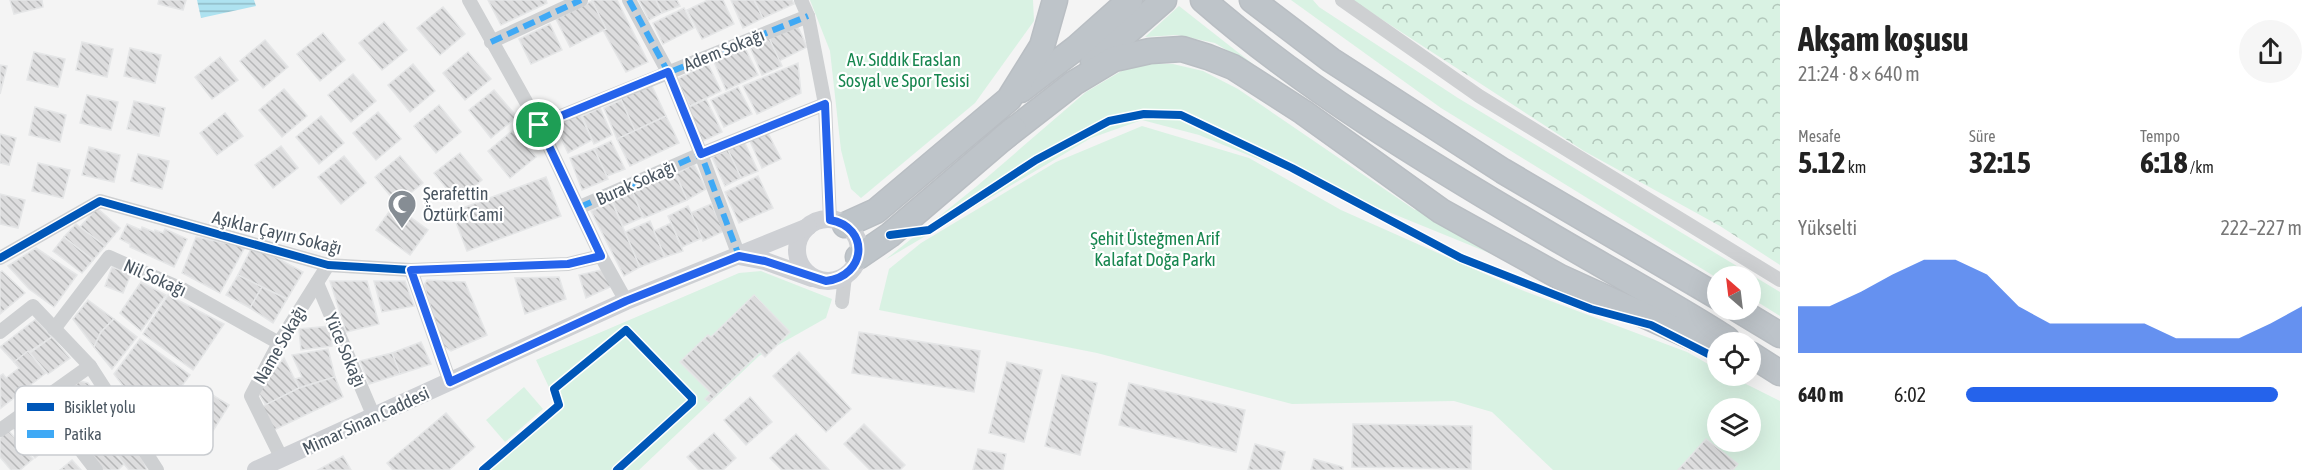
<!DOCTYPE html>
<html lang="tr">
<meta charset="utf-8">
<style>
:root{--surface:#fff;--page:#f6f6f6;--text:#222;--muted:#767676;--accent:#2563eb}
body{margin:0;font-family:"Asap Condensed",sans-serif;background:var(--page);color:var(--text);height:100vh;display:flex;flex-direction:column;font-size:22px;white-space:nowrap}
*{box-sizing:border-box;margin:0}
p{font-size:20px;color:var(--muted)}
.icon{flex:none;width:33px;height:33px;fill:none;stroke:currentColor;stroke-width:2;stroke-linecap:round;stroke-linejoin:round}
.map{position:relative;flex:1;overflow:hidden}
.sheet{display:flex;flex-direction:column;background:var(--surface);width:540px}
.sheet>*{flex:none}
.needle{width:39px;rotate:332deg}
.controls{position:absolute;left:1707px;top:266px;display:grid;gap:12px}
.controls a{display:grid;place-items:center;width:54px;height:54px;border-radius:50%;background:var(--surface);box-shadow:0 6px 24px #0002;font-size:30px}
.pin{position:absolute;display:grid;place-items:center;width:51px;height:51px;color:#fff;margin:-26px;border:3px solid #fff;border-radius:50%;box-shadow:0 2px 6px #0007}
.round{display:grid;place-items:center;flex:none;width:63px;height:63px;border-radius:32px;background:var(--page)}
.overview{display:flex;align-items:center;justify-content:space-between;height:102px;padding:0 18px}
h1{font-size:33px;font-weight:700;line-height:45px}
.stats{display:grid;grid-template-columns:repeat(3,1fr);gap:9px;height:102px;padding:6px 18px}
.stats div{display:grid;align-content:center}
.stats b{font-size:30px;font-weight:700}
.stats small{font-size:16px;font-weight:400}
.stats p{font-size:16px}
.chart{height:168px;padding:12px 18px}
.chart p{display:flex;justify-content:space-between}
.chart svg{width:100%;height:108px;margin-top:6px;fill:var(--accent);opacity:.7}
ul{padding:0 18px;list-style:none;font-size:20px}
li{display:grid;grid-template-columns:96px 72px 1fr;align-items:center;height:45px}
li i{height:15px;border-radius:8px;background:var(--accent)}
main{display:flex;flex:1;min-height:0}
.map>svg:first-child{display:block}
.green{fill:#d9f2e3;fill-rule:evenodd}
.forest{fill:url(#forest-crowns)}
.water{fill:url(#water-rules)}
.building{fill:url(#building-back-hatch);stroke:#e5e6e7;stroke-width:1.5}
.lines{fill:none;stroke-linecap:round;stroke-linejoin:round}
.motorway-casing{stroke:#b9bec3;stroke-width:27}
.minor{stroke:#ced0d2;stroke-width:14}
.secondary{stroke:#ced0d4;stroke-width:18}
.motorway{stroke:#bec4c9;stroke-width:24}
.quiet{stroke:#3fa9f5;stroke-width:6;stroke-dasharray:12 6;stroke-linecap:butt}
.cycleway-casing{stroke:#fff;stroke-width:11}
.cycleway{stroke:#0057b8;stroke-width:8}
.route-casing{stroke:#fff;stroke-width:12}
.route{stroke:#2563eb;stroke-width:8}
.labels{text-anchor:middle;stroke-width:4.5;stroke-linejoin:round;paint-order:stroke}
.street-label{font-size:18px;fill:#4a5661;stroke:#fff}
.park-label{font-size:18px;fill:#17864f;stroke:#fff}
.poi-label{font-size:18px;fill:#4a5661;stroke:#fff;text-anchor:start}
.key{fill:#fff;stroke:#c9ccd0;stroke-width:1.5}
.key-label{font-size:16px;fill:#4a5661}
</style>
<main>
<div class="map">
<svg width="1780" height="470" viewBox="0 0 1780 470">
<defs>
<pattern id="forest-crowns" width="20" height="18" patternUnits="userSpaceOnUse" patternTransform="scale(1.5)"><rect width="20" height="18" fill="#d9f2e3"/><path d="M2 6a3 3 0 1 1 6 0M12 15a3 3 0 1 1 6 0" fill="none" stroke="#b2c7bb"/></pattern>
<pattern id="water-rules" width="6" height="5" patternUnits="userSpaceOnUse" patternTransform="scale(1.5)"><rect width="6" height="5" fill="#aee2f0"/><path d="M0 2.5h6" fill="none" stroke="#90bac6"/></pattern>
<pattern id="building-back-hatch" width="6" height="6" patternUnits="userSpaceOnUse" patternTransform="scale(1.5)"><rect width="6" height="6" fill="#ddddde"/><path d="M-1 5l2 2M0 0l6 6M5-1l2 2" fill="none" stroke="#b5b6b7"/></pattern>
</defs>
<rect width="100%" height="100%" fill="#f4f4f4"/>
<g class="green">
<polygon points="810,0 1033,0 1034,21 975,103 861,198 851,189 841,150 830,51"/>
<polygon points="1291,0 1313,0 1319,7 1458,98 1780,292 1780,316 1751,298 1750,276 1718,276 1717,278 1441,108"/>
<polygon points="1179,6 1263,72 1215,43 1177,35 1145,37"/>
<polygon points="1135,63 1173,64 1203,71 1238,89 1415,210 1418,206 1509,261 1199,135 1142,120 1091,138 885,260 977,186 1086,92"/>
<path d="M1142,126L1249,158L1341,210L1519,289L1687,352L1717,369L1718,375H1728L1780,401V470H1553L1492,412L1454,401L1292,404L1097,353L879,310L889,269L921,243L1056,162ZM1718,408H1750V441H1718Z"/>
<polygon points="761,271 832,299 826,318 759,356 639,470 480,470 557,404 536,360 739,273"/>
<polygon points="524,387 543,409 505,442 486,420"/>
</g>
<polygon class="forest" points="1352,0 1780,0 1780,265 1720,226 1584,151"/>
<polygon class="water" points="197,0 254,0 256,6 201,18"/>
<g class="building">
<polygon points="10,0 42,0 43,7 14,14"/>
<polygon points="159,0 186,0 183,10 158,4"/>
<polygon points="488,0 546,0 547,3 501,25"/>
<polygon points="594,0 617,0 648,62 626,72 603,30 606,29 592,1"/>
<polygon points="639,0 656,0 662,13 649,20"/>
<polygon points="656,0 677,0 680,6 662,13"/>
<polygon points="708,0 723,0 734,24 702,39 687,10"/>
<polygon points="731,0 754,0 763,18 743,28"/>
<polygon points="754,0 792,0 794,4 763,18"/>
<polygon points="592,1 606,29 570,47 556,19"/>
<polygon points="443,7 465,34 440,55 417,28"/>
<polygon points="684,8 694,28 663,44 653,23"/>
<polygon points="384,22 407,50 382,70 359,43"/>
<polygon points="550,24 562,50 531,64 519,39"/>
<polygon points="798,27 807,47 779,61 769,38"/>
<polygon points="323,33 345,60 320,81 297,54"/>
<polygon points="769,38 782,66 762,75 750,47"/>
<polygon points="265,40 288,67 263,88 240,61"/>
<polygon points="82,42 113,49 107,77 76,70"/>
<polygon points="130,48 161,55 155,83 124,76"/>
<polygon points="745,48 758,75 726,90 714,62"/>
<polygon points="34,52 65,59 58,87 27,80"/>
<polygon points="468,52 491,79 465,100 443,73"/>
<polygon points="220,57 238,80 212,99 195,77"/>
<polygon points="798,63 801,93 757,114 743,86"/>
<polygon points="413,64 435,91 410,112 388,85"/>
<polygon points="708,64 721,91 690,106 677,79"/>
<polygon points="0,65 7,66 0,94"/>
<polygon points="353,74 376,101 351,122 328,95"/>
<polygon points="651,84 666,116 635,131 620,97"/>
<polygon points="738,87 752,114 724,127 711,100"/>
<polygon points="284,89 307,116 282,137 259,110"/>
<polygon points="494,90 517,117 491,138 469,110"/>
<polygon points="87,95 118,102 111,130 80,123"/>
<polygon points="706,99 722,132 703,141 687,108"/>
<polygon points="621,100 635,131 617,139 604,108"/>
<polygon points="134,101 165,108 159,136 127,129"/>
<polygon points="439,105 461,132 436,153 414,126"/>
<polygon points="35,107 66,115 60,142 29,135"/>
<polygon points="600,108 612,135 594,144 582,116"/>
<polygon points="378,112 401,139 376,160 353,133"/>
<polygon points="579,112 592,140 568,153 554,123"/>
<polygon points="225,113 243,136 217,155 200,133"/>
<polygon points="321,116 344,143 319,164 296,137"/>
<polygon points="666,116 679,143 630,166 617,139"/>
<polygon points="513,130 536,157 510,178 488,151"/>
<polygon points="767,131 781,159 762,168 749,139"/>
<polygon points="0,134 16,138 9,165 0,163"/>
<polygon points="743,139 758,171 741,178 726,147"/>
<polygon points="611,141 625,169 607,176 594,149"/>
<polygon points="281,146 298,168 273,188 255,165"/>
<polygon points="89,147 120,155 114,182 82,175"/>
<polygon points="594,149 608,179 582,190 570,158"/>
<polygon points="728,150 741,178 725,186 712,157"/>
<polygon points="460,153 482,180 457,201 434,173"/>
<polygon points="138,154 169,161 162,189 131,181"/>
<polygon points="344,156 366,183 341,204 318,177"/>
<polygon points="400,156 423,183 397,204 375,177"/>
<polygon points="38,163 70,170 63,198 32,191"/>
<polygon points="694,164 706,189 687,200 676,174"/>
<polygon points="674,171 687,200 644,218 632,191"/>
<polygon points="758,176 773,208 739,223 725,192"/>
<polygon points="546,177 561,216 467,251 452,212"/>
<polygon points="632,191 643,217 623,226 611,199"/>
<polygon points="0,194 25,200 18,228 0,224"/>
<polygon points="612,202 640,267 624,276 591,211"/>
<polygon points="711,204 724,231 703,241 691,213"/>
<polygon points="394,205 428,230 410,255 376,230"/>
<polygon points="688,206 702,238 682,247 668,216"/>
<polygon points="97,208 120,228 105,246 80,227"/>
<polygon points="650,221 665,257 640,267 625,232"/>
<polygon points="671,223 683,251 665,257 654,231"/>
<polygon points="76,224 105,246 93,260 64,237"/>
<polygon points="127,224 141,230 142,227 154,232 155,230 163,233 165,229 187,239 174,267 130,247 130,244 120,239"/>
<polygon points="64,237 93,260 82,273 53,251"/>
<polygon points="196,237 245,247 220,293 182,273"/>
<polygon points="36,248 77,275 54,307 29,289 8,266"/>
<polygon points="251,249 264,251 303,272 287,299 238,275"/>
<polygon points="112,267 131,274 123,293 105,286"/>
<polygon points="605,269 612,286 586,298 579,275"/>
<polygon points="2,271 25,293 0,314 0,272"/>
<polygon points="238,275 262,287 250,308 226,295"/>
<polygon points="559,277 566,299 525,314 515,278"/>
<polygon points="427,280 465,282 487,335 451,351 443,346 427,295 424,285"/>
<polygon points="330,281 367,281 379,324 346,332"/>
<polygon points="374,281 405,281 414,306 382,312"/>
<polygon points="141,282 166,295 141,331 120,313"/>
<polygon points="262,287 287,299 273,323 250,308"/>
<polygon points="168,295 224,324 193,370 143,334"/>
<polygon points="754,295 790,332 765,357 760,352 709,402 705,399 711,393 680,362 708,335 711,337"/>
<polygon points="88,300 114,319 101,332 94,347 73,319"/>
<polygon points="36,319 52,337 14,362 0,347"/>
<polygon points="114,319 137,337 112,369 94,347 101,332"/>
<polygon points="330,326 332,346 301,350 299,329"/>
<polygon points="859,332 980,351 974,392 852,373"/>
<polygon points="52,337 70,358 48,374 30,353"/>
<polygon points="140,339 190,375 153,425 114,374"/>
<polygon points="421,342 431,364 400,374 392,353"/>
<polygon points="328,349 335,377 299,388 295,379 302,377 292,355"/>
<polygon points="28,351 46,373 1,408 0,376 3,374 6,378 19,368 14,362"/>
<polygon points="799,352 851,409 826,432 773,376"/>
<polygon points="392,353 400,374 369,384 360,361"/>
<polygon points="284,358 299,388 266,405 257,391"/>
<polygon points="1007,362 1042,370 1024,442 989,433"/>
<polygon points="1062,375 1097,383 1080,455 1045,446"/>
<polygon points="335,377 343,397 272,431 261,407 299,388"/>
<polygon points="80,381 88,383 100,400 67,425 49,404"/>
<polygon points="1129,383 1245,410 1236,452 1119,425"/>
<polygon points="201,388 229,405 211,434 182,417"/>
<polygon points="750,397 772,422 746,445 724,420"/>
<polygon points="33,411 41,422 21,438 12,427"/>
<polygon points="446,413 475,447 449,470 393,470 387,463"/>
<polygon points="41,424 55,441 35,458 21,441"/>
<polygon points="864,424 905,465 900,470 870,470 844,444"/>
<polygon points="1353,424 1472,426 1471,469 1352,467"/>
<polygon points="8,430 33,459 20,470 11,470 0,457 0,438"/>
<polygon points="118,431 124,438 129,436 141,453 147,470 129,470 104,440"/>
<polygon points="714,433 736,458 723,470 699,470 687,457"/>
<polygon points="796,434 829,470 782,470 770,458"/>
<polygon points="1706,439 1738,464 1733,470 1678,470"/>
<polygon points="106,443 124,464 118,470 99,470 90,458"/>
<polygon points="1255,444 1285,452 1280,470 1248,470"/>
<polygon points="978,449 1006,454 1003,470 973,470"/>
<polygon points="343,456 351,470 318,470"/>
<polygon points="1314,459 1343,467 1343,470 1311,470"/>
<polygon points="72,460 81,470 60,470"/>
</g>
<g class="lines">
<g class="motorway-casing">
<g id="motorway">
<path d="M1203,0C1305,89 1423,160 1540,229C1602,266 1666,300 1727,339"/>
<polyline points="1252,0 1331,60 1503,171 1718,297"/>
<polyline points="1093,62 1164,0"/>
<polyline points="1021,90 1076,48 1130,0"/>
<polyline points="1002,139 1074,83 1114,59 1150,51 1182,49 1208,57 1233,67 1303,112 1441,211 1560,277 1718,349"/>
<polyline points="845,225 876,211 1009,99 1042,46 1055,0"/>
<polyline points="858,257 890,235 1014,129"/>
<polyline points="1737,309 1780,335"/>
<polyline points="1750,354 1780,373"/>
</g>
</g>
<g class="minor">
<polyline points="469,0 539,125 601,256 626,301"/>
<polyline points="629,0 668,72 701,154 739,256"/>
<polyline points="801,0 808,16 825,104 830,220"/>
<polyline points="1342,0 1479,96 1780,280"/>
<polyline points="491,42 581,0"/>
<polyline points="539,125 808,16"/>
<polyline points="580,207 701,154 825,104"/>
<polyline points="0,258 100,201 328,265 411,270 568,264 601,256"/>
<polyline points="411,270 450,382"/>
<polyline points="317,283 374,417"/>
<polyline points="842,302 845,276"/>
<polyline points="54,329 109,257 184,290 279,343"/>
<polyline points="0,332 33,306 90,366 157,470"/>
<polyline points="42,400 96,470"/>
<polyline points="0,430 90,366"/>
<polyline points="282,459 251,396 279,343 328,265"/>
</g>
<g class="secondary">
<circle cx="828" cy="250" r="31"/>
<polyline points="739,256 765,261 812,278"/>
<polyline points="256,470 626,301 808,227"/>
</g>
<use href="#motorway" class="motorway"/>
<g class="quiet">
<polyline points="629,0 668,72 701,154 739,256"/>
<polyline points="491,42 581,0"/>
<polyline points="539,125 808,16"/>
<polyline points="580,207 701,154 825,104"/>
</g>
<g class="cycleway-casing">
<g id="cycleway">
<polyline points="890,235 929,230 1036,160 1109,121 1144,114 1181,115 1292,168 1461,258 1591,309 1651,325 1718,359"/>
<polyline points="0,258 100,201 328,265 411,270 568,264 601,256"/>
<polyline points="483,470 559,405 554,389 626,330 692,398 692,402 617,470"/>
</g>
</g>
<use href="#cycleway" class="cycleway"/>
</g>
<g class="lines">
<g class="route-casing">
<path id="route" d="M668,72L701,154L825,104L830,220C870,227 867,276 826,281L765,261L739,256L626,301L450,382L411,270L568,264L601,256L539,125Z"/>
</g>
<use href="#route" class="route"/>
</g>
<defs>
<g id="mosque-pin" transform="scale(1.5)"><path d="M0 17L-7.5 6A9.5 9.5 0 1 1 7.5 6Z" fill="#868d94" stroke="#fff"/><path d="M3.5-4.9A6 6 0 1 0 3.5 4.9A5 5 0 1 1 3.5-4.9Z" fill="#fff"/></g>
</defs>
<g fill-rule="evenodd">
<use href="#mosque-pin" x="402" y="204"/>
</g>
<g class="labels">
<g class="street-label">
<text transform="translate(724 50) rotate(-22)" y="6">Adem Sokağı</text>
<text transform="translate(636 183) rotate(-24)" y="6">Burak Sokağı</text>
<text transform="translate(277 233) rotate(14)" y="6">Aşıklar Çayırı Sokağı</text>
<text transform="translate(155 278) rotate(24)" y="6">Nil Sokağı</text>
<text transform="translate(280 345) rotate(-60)" y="6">Name Sokağı</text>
<text transform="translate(345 350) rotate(67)" y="6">Yüce Sokağı</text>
<text transform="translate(366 421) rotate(-25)" y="6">Mimar Sinan Caddesi</text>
</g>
<g class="park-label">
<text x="904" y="66">Av. Sıddık Eraslan<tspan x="904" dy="21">Sosyal ve Spor Tesisi</tspan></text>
<text x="1155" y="245">Şehit Üsteğmen Arif<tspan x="1155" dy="21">Kalafat Doğa Parkı</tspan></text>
</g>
<g class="poi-label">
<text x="423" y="200">Şerafettin<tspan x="423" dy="21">Öztürk Cami</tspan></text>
</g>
</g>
<rect x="15" y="386" width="198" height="69" rx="9" class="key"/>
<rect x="27" y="403" width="27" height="8" fill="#0057b8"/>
<rect x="27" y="430" width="27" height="8" fill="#3fa9f5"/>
<g class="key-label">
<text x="64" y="413">Bisiklet yolu</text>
<text x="64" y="440">Patika</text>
</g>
</svg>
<div class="controls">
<a><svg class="needle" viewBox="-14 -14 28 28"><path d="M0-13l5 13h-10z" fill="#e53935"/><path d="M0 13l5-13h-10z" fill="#767676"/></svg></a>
<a><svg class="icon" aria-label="locate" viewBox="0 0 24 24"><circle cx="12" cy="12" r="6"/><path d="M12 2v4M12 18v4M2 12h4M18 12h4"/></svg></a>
<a><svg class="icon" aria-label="layers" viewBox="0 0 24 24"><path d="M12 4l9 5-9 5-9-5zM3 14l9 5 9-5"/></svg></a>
</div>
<div class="pin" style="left:539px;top:125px;background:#1e9e55"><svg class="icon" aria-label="arrive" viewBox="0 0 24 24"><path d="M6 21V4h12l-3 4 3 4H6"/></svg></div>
</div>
<section class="sheet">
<div class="overview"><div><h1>Akşam koşusu</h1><p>21:24 · 8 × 640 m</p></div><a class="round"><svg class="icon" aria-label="share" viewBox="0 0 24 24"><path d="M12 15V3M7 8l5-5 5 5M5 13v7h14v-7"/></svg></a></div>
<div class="stats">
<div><p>Mesafe</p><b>5.12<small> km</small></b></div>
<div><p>Süre</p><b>32:15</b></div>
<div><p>Tempo</p><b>6:18<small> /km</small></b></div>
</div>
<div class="chart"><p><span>Yükselti</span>222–227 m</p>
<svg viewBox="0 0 160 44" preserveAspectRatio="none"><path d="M0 44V25L10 25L20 19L30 12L40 6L50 6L60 12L70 25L80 32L90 32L100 32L110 32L120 38L130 38L140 38L150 32L160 25V44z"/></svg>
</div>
<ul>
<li><b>640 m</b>6:02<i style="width:93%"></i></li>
</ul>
</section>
</main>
